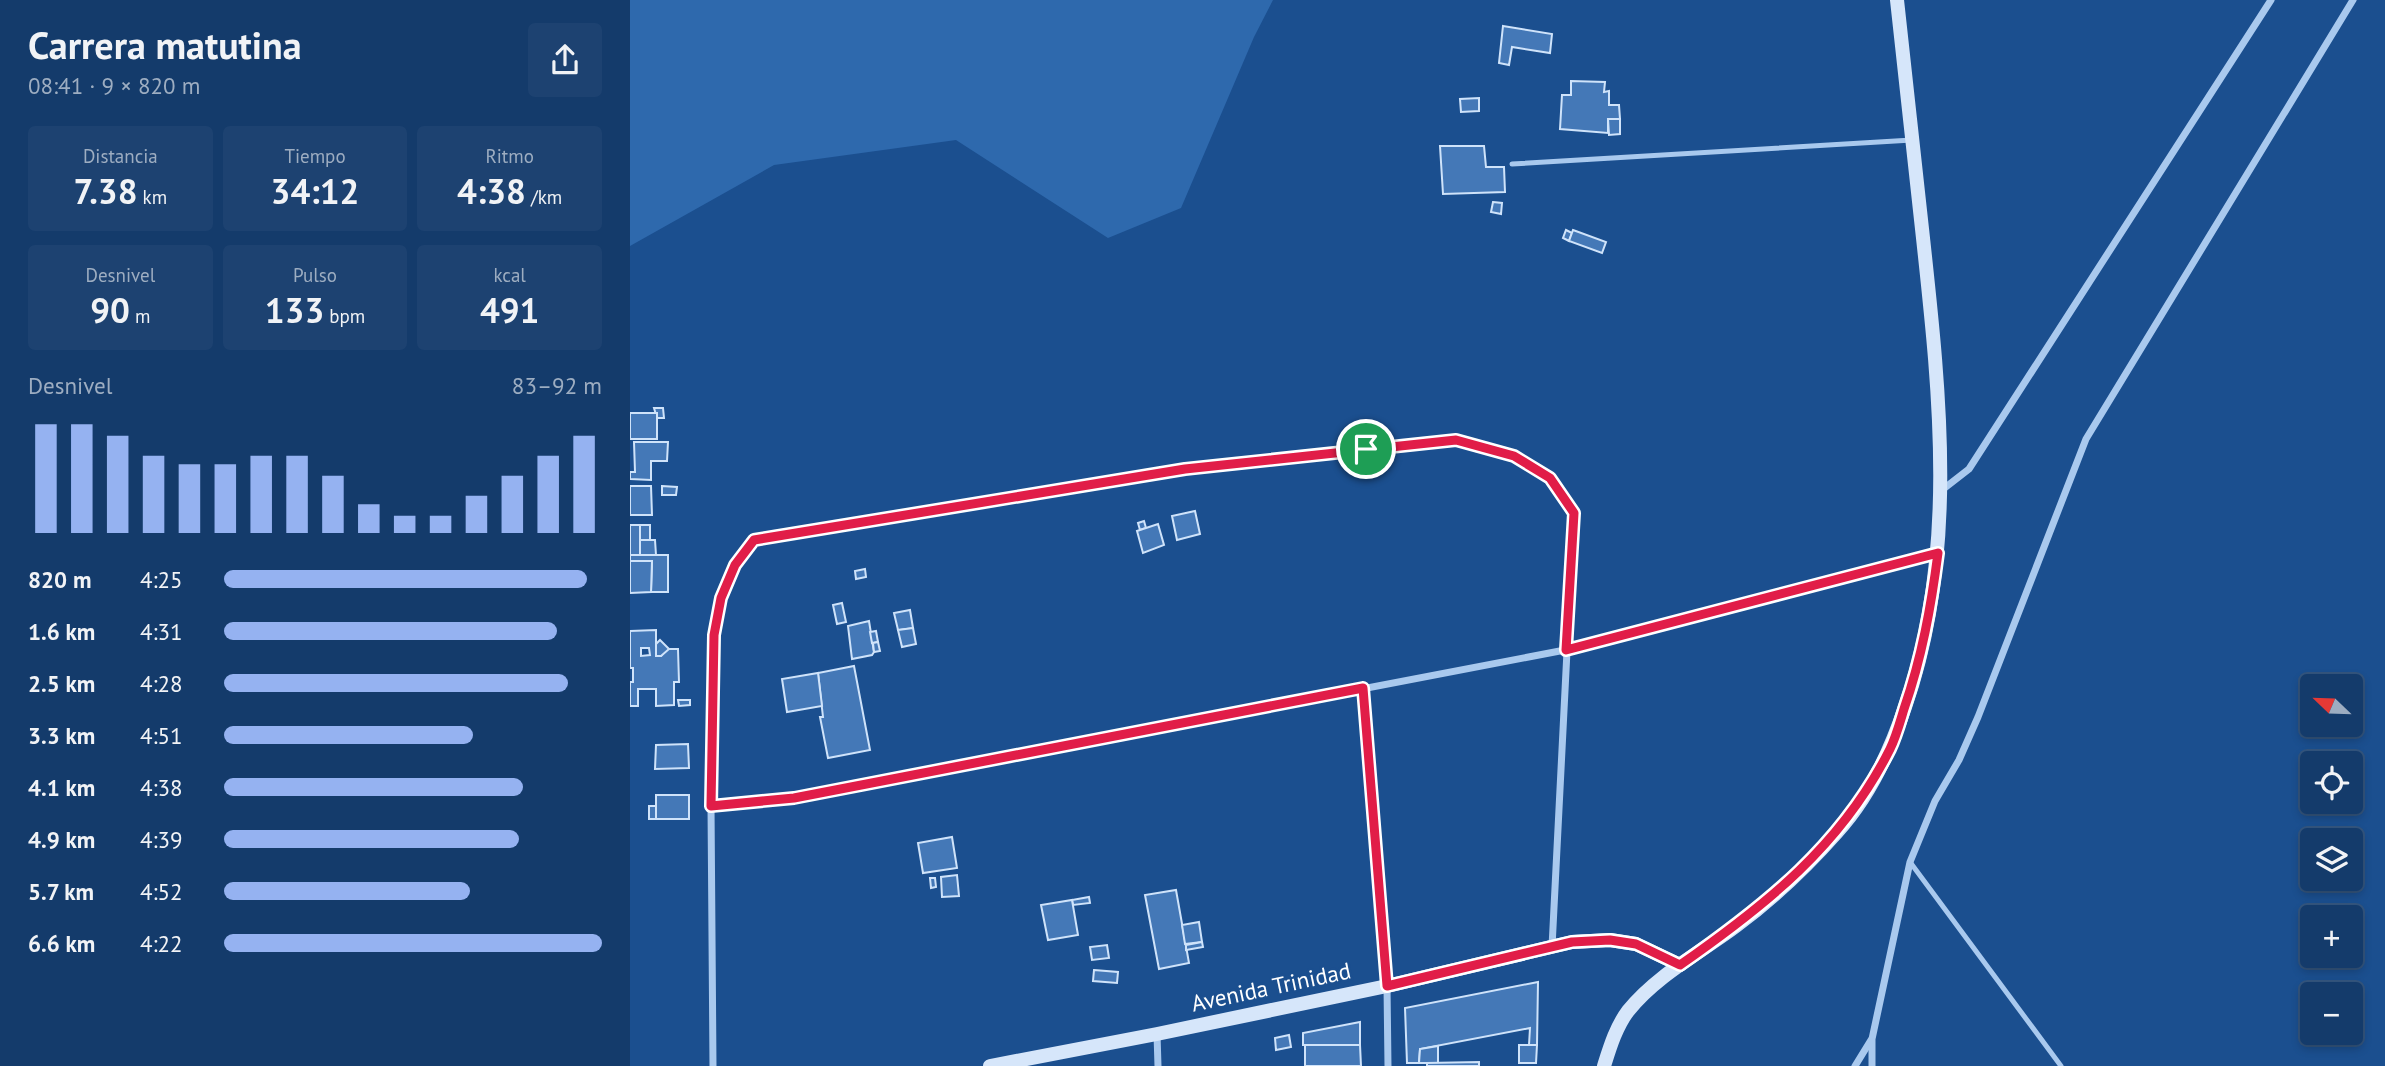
<!DOCTYPE html>
<html lang="es">
<meta charset="utf-8">
<style>
:root{--surface:#143b6b;--page:#1d4271;--text:#f1f3f6;--muted:#9dadc1;--line:#33557e;--accent:#95b2f1}
body{margin:0;font-family:"PT Sans",sans-serif;background:var(--page);color:var(--text);height:100vh;display:flex;flex-direction:column;font-size:26px;white-space:nowrap}
*{box-sizing:border-box;margin:0}
p{font-size:23px;color:var(--muted)}
.icon{flex:none;width:38px;height:38px;fill:none;stroke:currentColor;stroke-width:2;stroke-linecap:round;stroke-linejoin:round}
.map{position:relative;flex:1;overflow:hidden}
.drawer{display:flex;flex-direction:column;background:var(--surface);width:630px}
.drawer>*{flex:none}
.needle{width:46px;rotate:293deg}
.controls{position:absolute;left:1670px;top:674px;display:grid;gap:14px}
.controls a{display:grid;place-items:center;width:63px;height:63px;border-radius:7px;background:var(--surface);box-shadow:0 4px 10px #0003,0 0 0 2px var(--line);font-size:35px}
.pin{position:absolute;display:grid;place-items:center;width:60px;height:60px;color:#fff;margin:-30px;border:4px solid #fff;border-radius:50%;box-shadow:0 2px 7px #0007}
.round{display:grid;place-items:center;flex:none;width:74px;height:74px;border-radius:7px;background:var(--page)}
.head{display:flex;align-items:center;justify-content:space-between;height:119px;padding:0 28px}
h1{font-size:38px;font-weight:700;line-height:52px}
.metrics{display:grid;grid-template-columns:repeat(3,1fr);gap:10px;height:119px;padding:7px 28px}
.metrics div{display:grid;align-content:center;border-radius:7px;background:var(--page);text-align:center}
.metrics b{font-size:35px;font-weight:700}
.metrics small{font-size:19px;font-weight:400}
.metrics p{font-size:19px}
.chart{height:196px;padding:14px 28px}
.chart p{display:flex;justify-content:space-between}
.chart svg{width:100%;height:126px;margin-top:7px;stroke:var(--accent);stroke-width:6}
ul{padding:0 28px;list-style:none;font-size:23px}
li{display:grid;grid-template-columns:112px 84px 1fr;align-items:center;height:52px}
li i{height:18px;border-radius:9px;background:var(--accent)}
main{display:flex;flex:1;min-height:0}
.map>svg:first-child{display:block}
.green{fill:#2e69ad}
.building{fill:#4478b7;stroke:#cfe3fa;stroke-width:2;fill-rule:evenodd}
.lines{fill:none;stroke-linecap:round;stroke-linejoin:round}
.lane{stroke:#a9c9ee;stroke-width:5}
.street{stroke:#a9c9ee;stroke-width:7}
.secondary{stroke:#d6e6fa;stroke-width:14}
.route-casing{stroke:#fff;stroke-width:14}
.route{stroke:#e11d48;stroke-width:9}
.labels{text-anchor:middle;stroke-width:5;stroke-linejoin:round;paint-order:stroke}
.street-label{font-size:23px;fill:#fff;stroke:#1b4f8f}
</style>
<main>
<section class="drawer">
<div class="head"><div><h1>Carrera matutina</h1><p>08:41 · 9 × 820 m</p></div><a class="round"><svg class="icon" aria-label="share" viewBox="0 0 24 24"><path d="M12 15V3M7 8l5-5 5 5M5 13v7h14v-7"/></svg></a></div>
<div class="metrics">
<div><p>Distancia</p><b>7.38<small> km</small></b></div>
<div><p>Tiempo</p><b>34:12</b></div>
<div><p>Ritmo</p><b>4:38<small> /km</small></b></div>
</div>
<div class="metrics">
<div><p>Desnivel</p><b>90<small> m</small></b></div>
<div><p>Pulso</p><b>133<small> bpm</small></b></div>
<div><p>kcal</p><b>491</b></div>
</div>
<div class="chart"><p><span>Desnivel</span>83–92 m</p>
<svg viewBox="0 0 160 44" preserveAspectRatio="none"><path d="M5 44V6M15 44V6M25 44V10M35 44V17M45 44V20M55 44V20M65 44V17M75 44V17M85 44V24M95 44V34M105 44V38M115 44V38M125 44V31M135 44V24M145 44V17M155 44V10"/></svg>
</div>
<ul>
<li><b>820 m</b>4:25<i style="width:96%"></i></li>
<li><b>1.6 km</b>4:31<i style="width:88%"></i></li>
<li><b>2.5 km</b>4:28<i style="width:91%"></i></li>
<li><b>3.3 km</b>4:51<i style="width:66%"></i></li>
<li><b>4.1 km</b>4:38<i style="width:79%"></i></li>
<li><b>4.9 km</b>4:39<i style="width:78%"></i></li>
<li><b>5.7 km</b>4:52<i style="width:65%"></i></li>
<li><b>6.6 km</b>4:22<i style="width:100%"></i></li>
</ul>
</section>
<div class="map">
<svg width="1755" height="1066" viewBox="0 0 1755 1066">
<rect width="100%" height="100%" fill="#1b4f8f"/>
<polygon class="green" points="0,0 643,0 624,37 551,208 478,238 326,140 144,165 0,246"/>
<g class="building">
<polygon points="873,26 922,34 920,53 882,47 879,65 869,63"/>
<polygon points="941,81 975,82 974,92 979,91 979,105 989,105 990,119 978,119 978,133 930,129 932,95 941,95"/>
<polygon points="849,98 849,111 831,112 830,99"/>
<polygon points="978,119 990,119 990,134 979,135"/>
<polygon points="810,146 854,146 856,167 874,167 875,192 813,194"/>
<polygon points="863,202 872,203 871,214 861,212"/>
<polygon points="936,230 942,233 939,241 933,238"/>
<polygon points="943,230 976,242 972,253 939,241"/>
<polygon points="24,408 33,408 34,418 27,418"/>
<rect x="0" y="413" width="27" height="26"/>
<polygon points="4,442 38,442 37,461 21,461 21,480 0,479 0,472 5,472"/>
<polygon points="0,486 21,486 22,515 0,515"/>
<polygon points="32,486 47,487 46,495 32,495"/>
<polygon points="565,511 570,534 547,540 542,516"/>
<polygon points="514,521 516,528 510,530 508,523"/>
<polygon points="528,524 534,545 513,553 507,531"/>
<rect x="0" y="525" width="10" height="30"/>
<rect x="10" y="525" width="10" height="15"/>
<polygon points="10,540 25,540 26,555 10,555"/>
<polygon points="0,555 38,555 38,592 21,592 22,561 0,561"/>
<polygon points="0,561 22,561 21,592 0,593"/>
<polygon points="235,569 236,577 226,579 225,571"/>
<polygon points="212,603 216,622 207,624 203,605"/>
<polygon points="280,610 283,628 268,630 264,613"/>
<polygon points="239,621 244,652 242,655 222,659 218,626"/>
<polygon points="283,628 286,644 272,647 268,630"/>
<path d="M26,630V656H31L37,649H48L49,682H44V705L26,706V689H8V706H0V682H3V668H0V631ZM11,648H19L20,655L11,656Z"/>
<polygon points="246,631 248,642 242,643 240,632"/>
<polygon points="30,640 39,649 31,656 26,656 26,644"/>
<polygon points="248,642 250,651 244,652 243,643"/>
<polygon points="224,666 240,750 198,758 190,717 193,717 188,673"/>
<polygon points="188,673 192,706 157,712 152,679"/>
<polygon points="48,700 60,700 60,705 49,706"/>
<polygon points="58,744 59,768 25,769 26,745"/>
<rect x="26" y="795" width="33" height="24"/>
<rect x="19" y="806" width="7" height="13"/>
<polygon points="322,837 327,868 293,873 288,843"/>
<polygon points="327,875 329,896 312,897 311,877"/>
<polygon points="300,878 305,878 306,887 301,888"/>
<polygon points="546,890 559,963 529,969 515,895"/>
<polygon points="459,897 460,903 443,905 442,900"/>
<polygon points="442,900 448,935 418,940 411,905"/>
<polygon points="569,922 572,942 555,944 552,925"/>
<polygon points="572,942 573,947 556,950 556,945"/>
<polygon points="477,945 479,958 462,960 460,947"/>
<polygon points="464,970 488,972 487,983 463,981"/>
<polygon points="908,982 907,1045 899,1045 900,1028 790,1049 789,1063 777,1063 775,1008"/>
<polygon points="730,1022 730,1045 673,1045 673,1033"/>
<polygon points="659,1035 661,1047 646,1050 645,1038"/>
<polygon points="675,1045 730,1045 731,1066 675,1066"/>
<polygon points="889,1045 907,1045 906,1063 889,1063"/>
<polygon points="808,1046 808,1063 789,1063 790,1049"/>
<polygon points="849,1062 849,1066 797,1066 797,1063"/>
</g>
<g class="lines">
<g class="lane">
<polyline points="882,164 1282,140"/>
<polyline points="1280,862 1431,1066"/>
</g>
<g class="street">
<polyline points="1312,490 1339,469 1641,0"/>
<polyline points="733,688 757,986 758,1066"/>
<polyline points="81,806 164,798 935,650 1307,553"/>
<polyline points="527,1034 528,1066"/>
<polyline points="83,1066 81,806 84,635 91,598 105,565 124,540 555,469 826,440 884,456 920,477 944,513 922,947"/>
<polyline points="1225,1066 1241,1040"/>
<polyline points="1242,1066 1242,1039 1280,862 1305,801 1329,760 1348,717 1456,439 1723,0"/>
</g>
<g class="secondary">
<polyline points="360,1066 527,1034 757,986 942,942 980,940 1006,944 1050,965"/>
<path d="M974,1066C980,1047 986,1027 998,1011C1027,975 1070,953 1106,926C1142,899 1177,866 1207,832C1239,797 1260,752 1275,707C1328,555 1310,395 1293,238C1284,159 1276,79 1267,0"/>
</g>
</g>
<g class="lines">
<g class="route-casing">
<path id="route" d="M826,440L884,456L920,478L944,513L936,650L1308,553C1301,607 1292,657 1274,709C1270,722 1266,737 1260,749C1212,845 1136,905 1050,965L1006,944L980,940L942,942L757,986L733,688L164,798L81,806L84,635L91,598L105,565L124,540L555,469Z"/>
</g>
<use href="#route" class="route"/>
</g>
<g class="labels">
<g class="street-label">
<text transform="translate(641 987) rotate(-12)" y="8">Avenida Trinidad</text>
</g>
</g>
</svg>
<div class="controls">
<a><svg class="needle" viewBox="-14 -14 28 28"><path d="M0-13l5 13h-10z" fill="#e53935"/><path d="M0 13l5-13h-10z" fill="#9dadc1"/></svg></a>
<a><svg class="icon" aria-label="locate" viewBox="0 0 24 24"><circle cx="12" cy="12" r="6"/><path d="M12 2v4M12 18v4M2 12h4M18 12h4"/></svg></a>
<a><svg class="icon" aria-label="layers" viewBox="0 0 24 24"><path d="M12 4l9 5-9 5-9-5zM3 14l9 5 9-5"/></svg></a>
<a>+</a>
<a>−</a>
</div>
<div class="pin" style="left:736px;top:449px;background:#1e9e55"><svg class="icon" aria-label="arrive" viewBox="0 0 24 24"><path d="M6 21V4h12l-3 4 3 4H6"/></svg></div>
</div>
</main>
